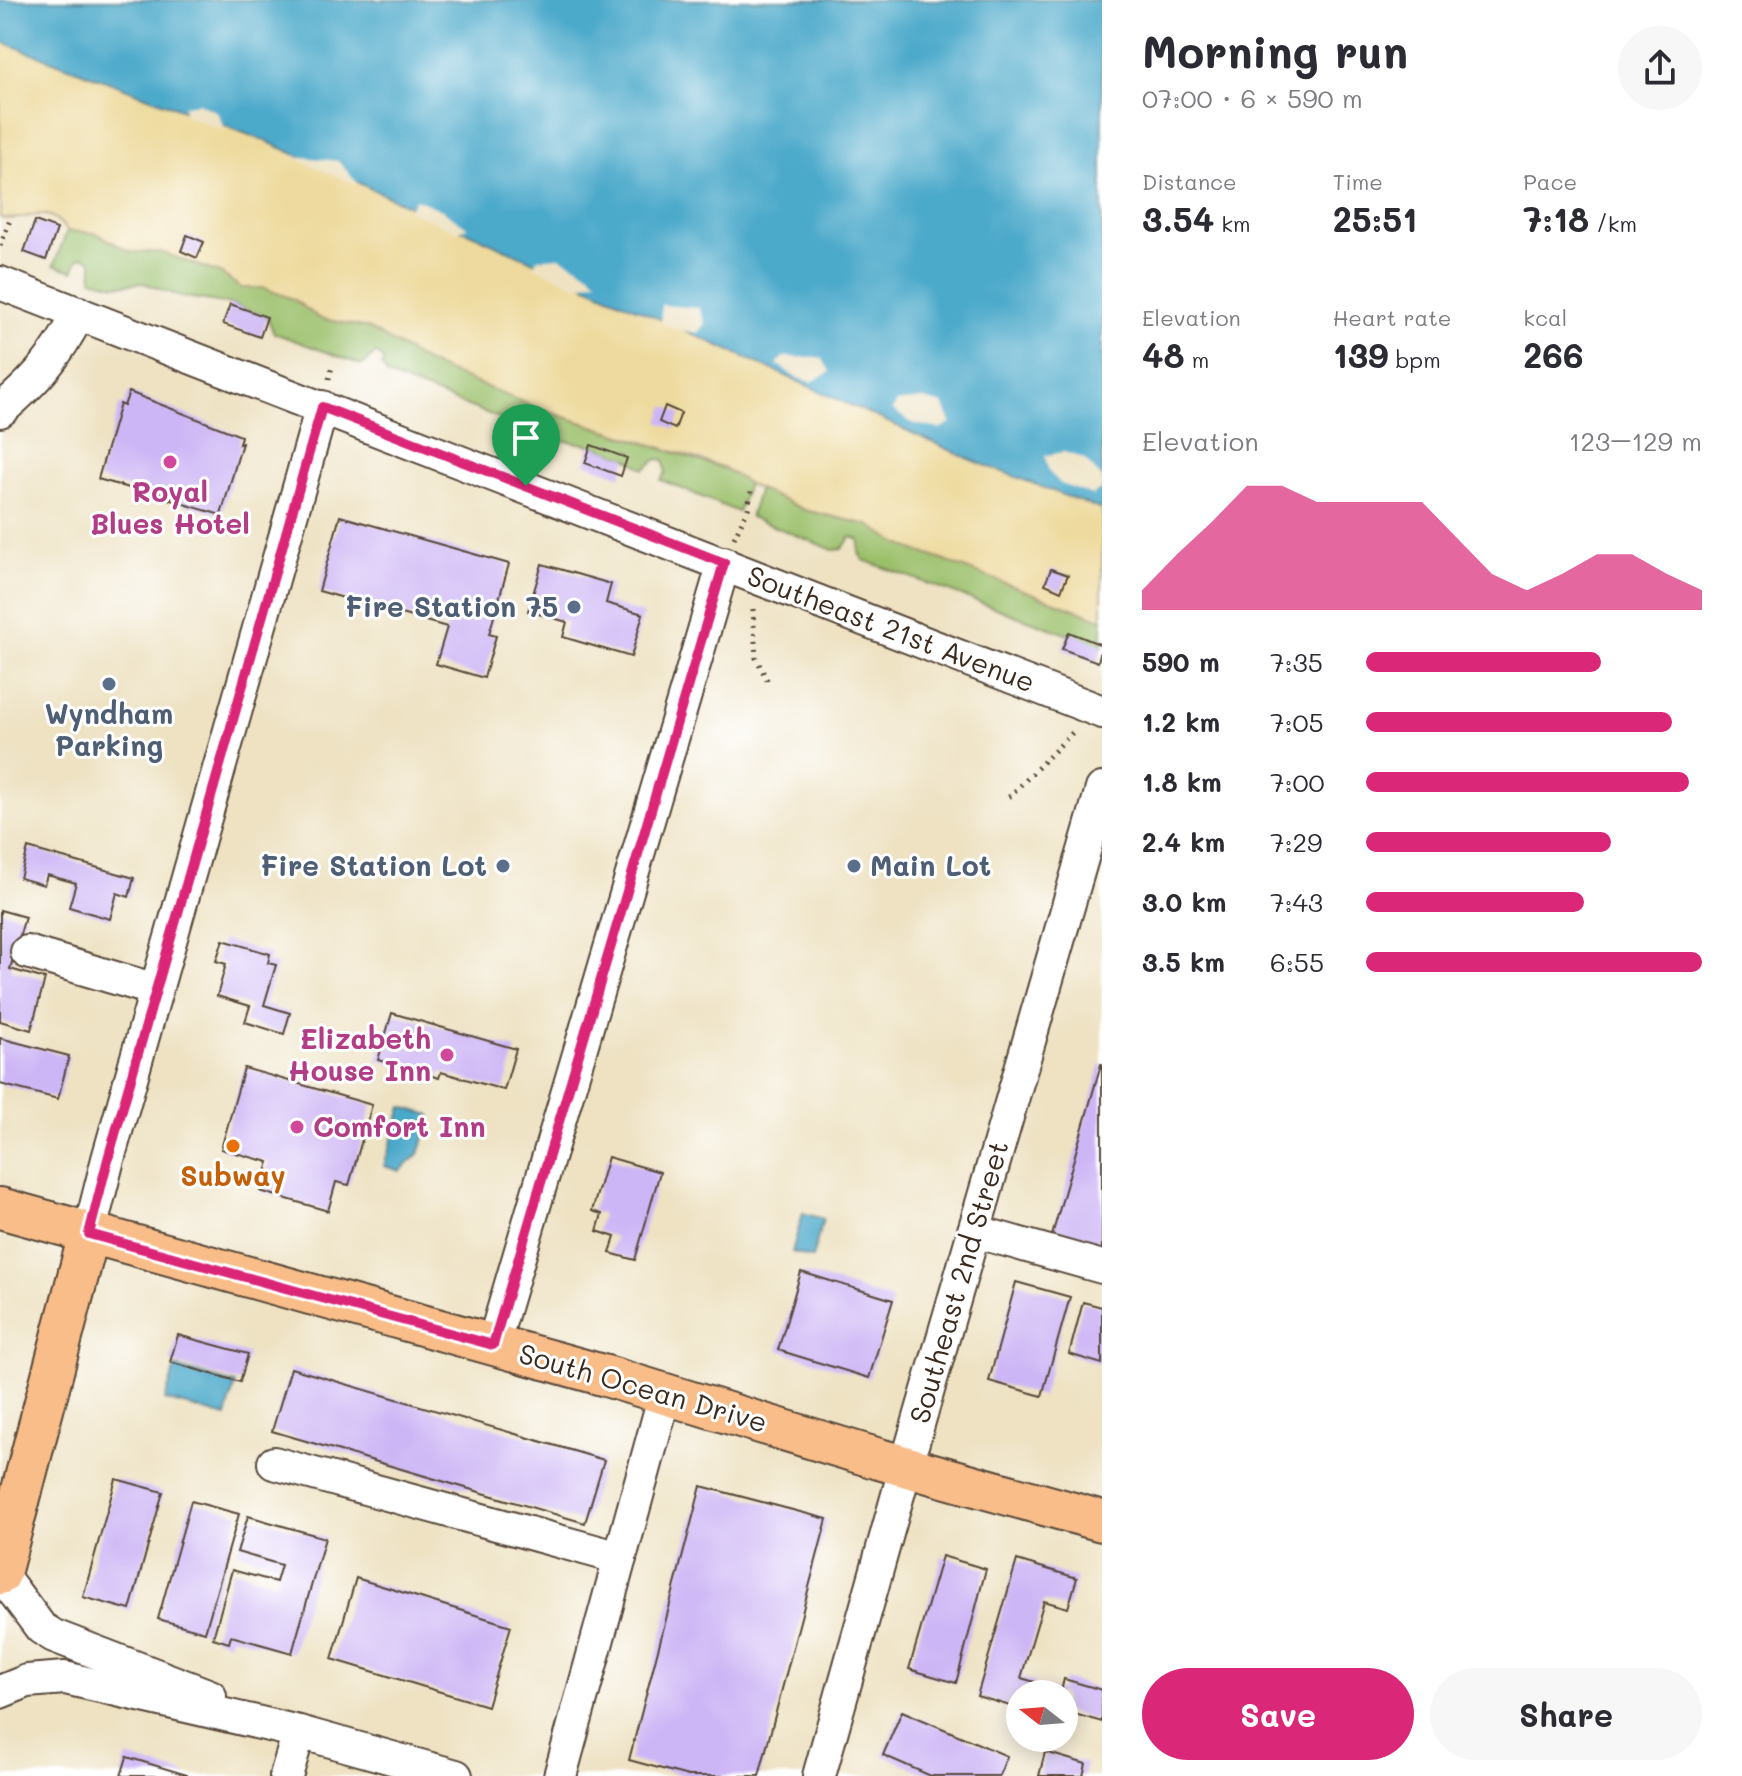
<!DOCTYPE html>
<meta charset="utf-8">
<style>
:root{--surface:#fff;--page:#f7f7f7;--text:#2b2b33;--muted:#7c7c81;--accent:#db2777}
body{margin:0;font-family:Mali,sans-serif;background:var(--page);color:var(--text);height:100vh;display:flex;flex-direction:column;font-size:30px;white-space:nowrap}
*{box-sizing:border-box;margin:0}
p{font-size:26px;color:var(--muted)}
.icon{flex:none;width:44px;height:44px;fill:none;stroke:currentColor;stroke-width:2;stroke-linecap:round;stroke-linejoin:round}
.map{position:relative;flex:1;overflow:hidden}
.panel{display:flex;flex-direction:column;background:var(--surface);width:640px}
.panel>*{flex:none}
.needle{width:52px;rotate:287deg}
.buttons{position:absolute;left:1006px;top:1680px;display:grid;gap:16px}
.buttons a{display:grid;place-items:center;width:72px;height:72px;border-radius:50%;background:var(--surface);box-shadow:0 4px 20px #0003;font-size:40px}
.pin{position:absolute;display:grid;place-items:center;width:68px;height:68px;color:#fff;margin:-82px -34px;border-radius:50% 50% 50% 0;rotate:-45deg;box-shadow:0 0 8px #0007}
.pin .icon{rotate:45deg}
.round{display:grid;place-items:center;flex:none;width:84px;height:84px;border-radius:42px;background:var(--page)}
.overview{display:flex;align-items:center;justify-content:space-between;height:136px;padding:0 40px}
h1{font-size:44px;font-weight:800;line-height:60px}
.figures{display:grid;grid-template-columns:repeat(3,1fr);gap:12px;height:136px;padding:8px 40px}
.figures div{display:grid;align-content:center}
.figures b{font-size:34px;font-weight:800}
.figures small{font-size:22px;font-weight:400}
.figures p{font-size:22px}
.chart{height:224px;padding:16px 40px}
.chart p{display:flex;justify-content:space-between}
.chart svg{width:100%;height:144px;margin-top:8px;fill:var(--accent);opacity:.7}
.button{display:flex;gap:16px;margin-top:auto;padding:16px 40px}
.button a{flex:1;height:92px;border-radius:48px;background:var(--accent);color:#fff;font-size:32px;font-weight:800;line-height:92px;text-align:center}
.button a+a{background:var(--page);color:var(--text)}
ul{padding:0 40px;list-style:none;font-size:26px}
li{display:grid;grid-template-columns:128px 96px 1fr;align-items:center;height:60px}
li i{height:20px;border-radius:10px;background:var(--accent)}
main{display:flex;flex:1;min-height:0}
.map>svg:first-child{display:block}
.green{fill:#9bc06b;stroke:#6b7544;stroke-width:2}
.sand{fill:#eeda9e;stroke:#94825e;stroke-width:2}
.water{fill:#4ba9ca;stroke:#436a74;stroke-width:2}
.pier{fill:#eee2c3}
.building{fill:#cdb6f5}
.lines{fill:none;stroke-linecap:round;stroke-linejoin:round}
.minor-casing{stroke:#564637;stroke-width:36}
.major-casing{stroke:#564637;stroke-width:44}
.path{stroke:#564637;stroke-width:5;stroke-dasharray:2 6;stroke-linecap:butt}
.minor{stroke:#fff;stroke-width:32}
.major{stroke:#f8bd89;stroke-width:40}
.route-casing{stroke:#fff;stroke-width:16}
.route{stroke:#db2777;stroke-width:10}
.hotel-dot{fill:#d1479c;stroke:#fff;stroke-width:3}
.service-dot{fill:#5c6f8a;stroke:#fff;stroke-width:3}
.food-dot{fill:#e8710a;stroke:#fff;stroke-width:3}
.labels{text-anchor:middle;stroke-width:6;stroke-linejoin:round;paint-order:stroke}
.hotel-label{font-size:28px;font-weight:bold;fill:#b23c85;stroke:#fff}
.service-label{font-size:28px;font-weight:bold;fill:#4e5e75;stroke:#fff;text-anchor:end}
.street-label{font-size:28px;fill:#3b2a1e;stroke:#fff}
.food-label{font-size:28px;font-weight:bold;fill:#c56008;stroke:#fff}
</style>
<main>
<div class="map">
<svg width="1102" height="1776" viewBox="0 0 1102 1776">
<rect width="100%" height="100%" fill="#fff"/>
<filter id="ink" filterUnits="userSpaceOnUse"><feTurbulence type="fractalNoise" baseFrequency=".0125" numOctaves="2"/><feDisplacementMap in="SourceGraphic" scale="16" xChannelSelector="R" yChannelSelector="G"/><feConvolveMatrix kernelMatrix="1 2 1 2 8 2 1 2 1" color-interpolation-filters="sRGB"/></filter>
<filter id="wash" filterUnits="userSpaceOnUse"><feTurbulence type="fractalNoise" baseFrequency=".006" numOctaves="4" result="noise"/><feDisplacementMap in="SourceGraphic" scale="32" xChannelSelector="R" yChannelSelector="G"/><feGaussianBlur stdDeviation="1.8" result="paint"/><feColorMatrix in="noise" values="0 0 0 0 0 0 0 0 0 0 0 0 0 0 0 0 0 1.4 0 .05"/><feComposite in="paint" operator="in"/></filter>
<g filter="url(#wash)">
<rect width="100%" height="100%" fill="#eee2c3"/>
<g class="green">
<polygon points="67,231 96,233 131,252 161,252 222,274 241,288 264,288 293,299 319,318 368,328 430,364 537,408 725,469 748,483 738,512 661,480 666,472 664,460 657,459 644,469 627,458 591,445 554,439 387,375 382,366 384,360 376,353 362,365 274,333 267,317 231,304 178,296 144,283 115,285 92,279 92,261 85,257 79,258 73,271 54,265"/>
<polygon points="759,489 805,510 869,525 900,544 1102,619 1102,647 863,560 859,553 860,540 851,537 842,549 833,550 750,517"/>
</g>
<path class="sand" d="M0,0H1102V619L899,544L869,525L805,510L752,486L722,467L537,408L430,364L368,328L319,318L293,299L264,288H241L222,274L161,252H131L96,233L67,231C45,199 27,224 0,218Z"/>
<g class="water">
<polygon points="0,0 1102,0 1102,510 974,461 268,142 0,41"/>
<polygon points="402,1107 431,1115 419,1154 400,1171 384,1166"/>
<polygon points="803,1213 823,1219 812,1258 792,1252"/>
<polygon points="175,1367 235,1384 226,1417 165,1400"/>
</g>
<g class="pier">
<polygon points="198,103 217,112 226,131 185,115 183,106"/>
<polygon points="294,156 338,161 360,186 294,158"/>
<polygon points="416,199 442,210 467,227 458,232 408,210"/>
<polygon points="559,257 578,266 598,280 578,286 535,267 537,259"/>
<polygon points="661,305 699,308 705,323 698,333 673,329 661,322"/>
<polygon points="784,357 822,358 830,372 811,382 795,377 777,364"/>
<polygon points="923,399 943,404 951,423 940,429 912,423 893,410 897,402"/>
<polygon points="1063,452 1083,458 1102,478 1102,489 1092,495 1061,484 1049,472 1045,456"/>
</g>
<g id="blocks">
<g class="building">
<polygon points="35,221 57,229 46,260 24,252"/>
<polygon points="187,235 204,242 197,258 181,251"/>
<polygon points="230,304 267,317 260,337 223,324"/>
<polygon points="129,392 241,436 239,444 242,443 221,515 170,500 172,496 150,490 150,494 98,479 120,404 124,406"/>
<polygon points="665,406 681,413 675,429 659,422"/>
<polygon points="591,445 627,458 621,476 585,463"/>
<polygon points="340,516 509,564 489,634 496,636 484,678 436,664 447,627 319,591"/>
<polygon points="542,564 611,584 606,603 643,614 631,657 563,637 567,622 528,611"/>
<polygon points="1051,569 1068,575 1061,591 1045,584"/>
<polygon points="1069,632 1102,645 1098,662 1062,649"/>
<polygon points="28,848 134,878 129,897 117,893 110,919 69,907 76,883 47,875 44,885 20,878"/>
<polygon points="0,910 25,917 10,969 45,979 31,1030 0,1021"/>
<polygon points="223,940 270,954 268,963 276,965 264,1005 290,1013 284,1034 245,1022 250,1006 217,996 226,964 216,961"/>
<polygon points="392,1013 516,1049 504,1090 441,1072 439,1078 378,1060"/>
<polygon points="0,1038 69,1056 58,1099 0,1084"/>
<polygon points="1101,1064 1102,1064 1102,1254 1051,1239"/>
<polygon points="244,1068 372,1105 349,1185 336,1182 328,1211 260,1191 269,1162 221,1149"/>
<polygon points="608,1157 660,1172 635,1260 610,1253 615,1237 597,1231 602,1214 592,1211"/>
<polygon points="801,1272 893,1300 869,1378 778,1350"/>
<polygon points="1016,1282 1070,1297 1042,1396 989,1381"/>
<polygon points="1083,1302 1102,1307 1102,1364 1069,1354"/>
<polygon points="178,1335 248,1354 240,1382 170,1362"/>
<polygon points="291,1368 604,1460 585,1523 272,1431"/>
<polygon points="116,1479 163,1492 130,1610 83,1597"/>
<polygon points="701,1486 827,1519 759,1776 688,1776 629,1760"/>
<polygon points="191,1501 239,1514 205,1632 158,1619"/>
<polygon points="248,1516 325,1538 292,1653 231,1636 229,1643 213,1638 232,1570 276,1582 281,1565 237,1552"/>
<polygon points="942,1556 986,1569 956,1683 909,1669"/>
<polygon points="1017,1560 1077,1578 1068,1608 1044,1601 1021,1678 1035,1682 1031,1694 1020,1694 1020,1709 977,1696"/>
<polygon points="356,1578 511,1626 487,1706 332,1659"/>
<polygon points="1064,1679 1102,1690 1102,1722 1064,1711 1064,1694 1038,1694 1041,1686 1061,1691"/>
<polygon points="902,1711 1007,1756 999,1776 931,1776 883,1755"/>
<polygon points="1045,1752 1086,1764 1083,1776 1039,1776"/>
<polygon points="127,1757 187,1775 187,1776 121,1776"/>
</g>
</g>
</g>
<g filter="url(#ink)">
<use href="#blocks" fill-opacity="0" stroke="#564637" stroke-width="2"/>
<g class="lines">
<g class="minor-casing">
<g id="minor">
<polyline points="0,283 1102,712"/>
<path d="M0,411C37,379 57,357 79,313"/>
<polyline points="27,952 156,990"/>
<polyline points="974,1231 1102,1267"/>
<polyline points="89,1234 108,1159 322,407"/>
<polyline points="493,1345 724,563"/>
<polyline points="274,1463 620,1558"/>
<polyline points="0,1573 41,1628 54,1636 210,1696"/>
<polyline points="0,1692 27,1681 65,1678 299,1732 456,1776"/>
<polyline points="286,1776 299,1732"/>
<polyline points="560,1776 665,1394"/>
<polyline points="819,1776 906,1466 1102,789"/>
</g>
</g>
<g class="major-casing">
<g id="major">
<polyline points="0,1208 606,1376 879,1459 1102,1521"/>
<polyline points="0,1574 89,1234"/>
</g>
</g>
<g class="path">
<polyline points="0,246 10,220"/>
<polyline points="329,379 332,367"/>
<polyline points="734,538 748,509 752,486"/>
<polyline points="753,609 756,658 768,682"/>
<polyline points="1009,797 1073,732"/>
</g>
<use href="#minor" class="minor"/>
<use href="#major" class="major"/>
</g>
</g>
<g class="lines" filter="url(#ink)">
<g class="route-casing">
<polygon id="route" points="322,407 724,563 493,1345 89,1234 108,1159"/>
</g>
<use href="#route" class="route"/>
</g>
<g class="hotel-dot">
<circle cx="170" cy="462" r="8"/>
<circle cx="447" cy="1055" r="8"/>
<circle cx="297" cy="1127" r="8"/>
</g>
<g class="service-dot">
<circle cx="574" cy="607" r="8"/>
<circle cx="109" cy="684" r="8"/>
<circle cx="503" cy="866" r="8"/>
<circle cx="854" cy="866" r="8"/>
</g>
<circle class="food-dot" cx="233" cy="1146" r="8"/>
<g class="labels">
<g class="hotel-label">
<text x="170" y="502">Royal<tspan x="170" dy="32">Blues Hotel</tspan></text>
<text x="431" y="1049" text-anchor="end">Elizabeth<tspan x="431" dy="32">House Inn</tspan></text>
<text x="313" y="1137" text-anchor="start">Comfort Inn</text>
</g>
<g class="service-label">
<text x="558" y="617">Fire Station 75</text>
<text x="109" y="724" text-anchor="middle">Wyndham<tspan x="109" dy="32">Parking</tspan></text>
<text x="487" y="876">Fire Station Lot</text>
<text x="870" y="876" text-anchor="start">Main Lot</text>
</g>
<g class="street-label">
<text transform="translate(891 629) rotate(21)" y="10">Southeast 21st Avenue</text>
<text transform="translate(959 1282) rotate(-74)" y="10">Southeast 2nd Street</text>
<text transform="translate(643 1388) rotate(16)" y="10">South Ocean Drive</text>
</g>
<g class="food-label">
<text x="233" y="1186">Subway</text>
</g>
</g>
</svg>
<div class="buttons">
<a><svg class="needle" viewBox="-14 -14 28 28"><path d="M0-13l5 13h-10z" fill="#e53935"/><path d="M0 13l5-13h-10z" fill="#7c7c81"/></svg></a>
</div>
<div class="pin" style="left:526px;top:486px;background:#1e9e55"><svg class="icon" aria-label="arrive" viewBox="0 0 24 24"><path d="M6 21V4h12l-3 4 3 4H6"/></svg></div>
</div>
<section class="panel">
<div class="overview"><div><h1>Morning run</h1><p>07:00 · 6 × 590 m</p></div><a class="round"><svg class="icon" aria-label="share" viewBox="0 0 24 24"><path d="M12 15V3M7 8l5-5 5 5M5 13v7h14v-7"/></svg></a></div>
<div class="figures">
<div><p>Distance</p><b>3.54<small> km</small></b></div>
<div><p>Time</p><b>25:51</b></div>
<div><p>Pace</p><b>7:18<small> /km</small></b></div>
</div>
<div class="figures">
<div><p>Elevation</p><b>48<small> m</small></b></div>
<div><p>Heart rate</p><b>139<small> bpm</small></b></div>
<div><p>kcal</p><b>266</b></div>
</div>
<div class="chart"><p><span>Elevation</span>123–129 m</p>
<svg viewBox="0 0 160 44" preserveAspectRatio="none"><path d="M0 44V38L10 27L20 17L30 6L40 6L50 11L60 11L70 11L80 11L90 22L100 33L110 38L120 33L130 27L140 27L150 33L160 38V44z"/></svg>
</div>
<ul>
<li><b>590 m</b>7:35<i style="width:70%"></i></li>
<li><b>1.2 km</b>7:05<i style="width:91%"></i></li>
<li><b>1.8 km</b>7:00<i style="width:96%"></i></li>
<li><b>2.4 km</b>7:29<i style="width:73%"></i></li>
<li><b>3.0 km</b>7:43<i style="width:65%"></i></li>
<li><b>3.5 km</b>6:55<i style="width:100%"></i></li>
</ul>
<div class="button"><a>Save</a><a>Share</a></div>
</section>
</main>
